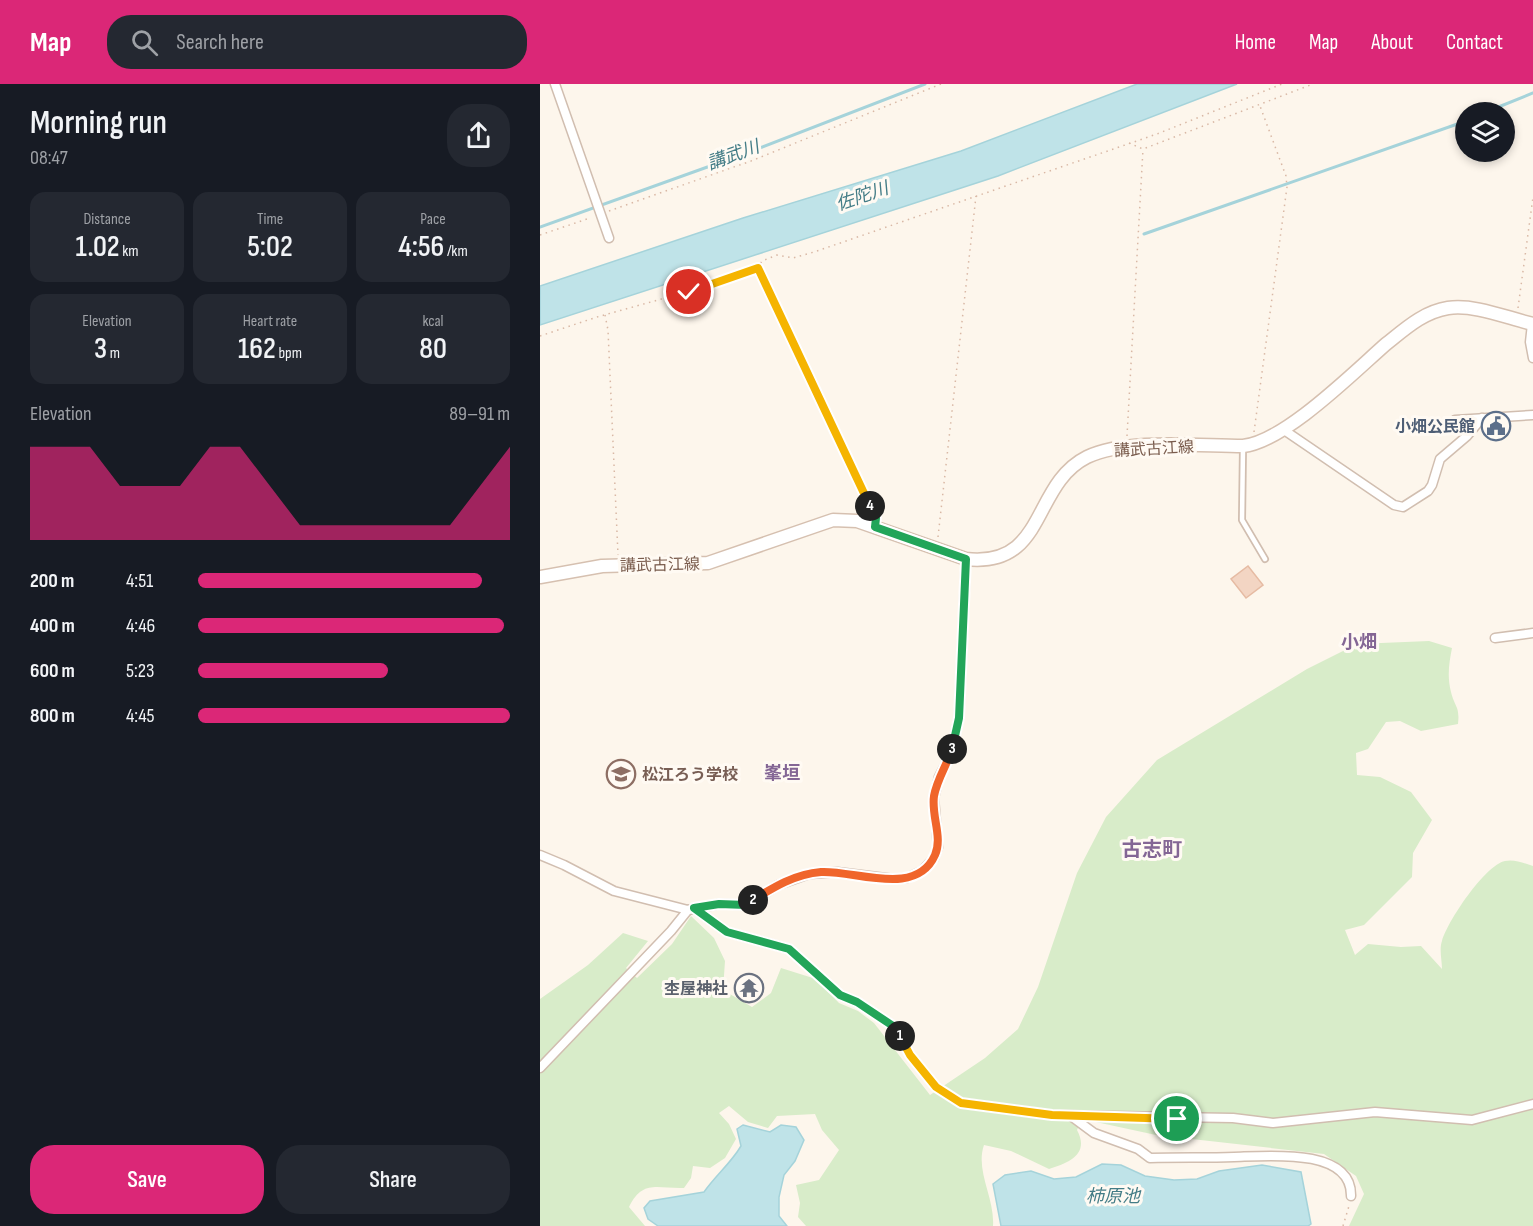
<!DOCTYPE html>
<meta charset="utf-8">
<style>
:root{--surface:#171b24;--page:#242831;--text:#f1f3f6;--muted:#9ea1a6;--accent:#db2777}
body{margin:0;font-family:"Sofia Sans Condensed","Noto Sans JP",sans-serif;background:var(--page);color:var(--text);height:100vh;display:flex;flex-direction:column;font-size:22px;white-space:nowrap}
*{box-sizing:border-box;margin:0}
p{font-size:20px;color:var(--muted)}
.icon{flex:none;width:33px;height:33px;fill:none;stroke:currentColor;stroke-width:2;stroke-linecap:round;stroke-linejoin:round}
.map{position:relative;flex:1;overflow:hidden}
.details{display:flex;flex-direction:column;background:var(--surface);width:540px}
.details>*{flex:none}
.fabs{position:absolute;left:915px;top:18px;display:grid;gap:12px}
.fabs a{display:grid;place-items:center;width:60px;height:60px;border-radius:50%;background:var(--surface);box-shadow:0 3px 9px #0003;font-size:30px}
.pin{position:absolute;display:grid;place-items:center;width:51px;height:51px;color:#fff;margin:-26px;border:3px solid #fff;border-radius:50%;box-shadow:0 2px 6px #0007}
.km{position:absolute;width:30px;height:30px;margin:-15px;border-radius:50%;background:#222;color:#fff;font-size:16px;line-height:30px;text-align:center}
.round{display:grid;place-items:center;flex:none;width:63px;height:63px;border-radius:24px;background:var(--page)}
.headline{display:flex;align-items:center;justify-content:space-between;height:102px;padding:0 30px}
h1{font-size:33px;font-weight:600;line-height:45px}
.stats{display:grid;grid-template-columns:repeat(3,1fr);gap:9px;height:102px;padding:6px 30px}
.stats div{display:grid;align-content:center;border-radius:15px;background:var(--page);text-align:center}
.stats b{font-size:30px;font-weight:600}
.stats small{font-size:16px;font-weight:400}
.stats p{font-size:16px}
.chart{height:168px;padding:12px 30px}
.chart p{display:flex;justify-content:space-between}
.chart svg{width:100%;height:108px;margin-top:6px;fill:var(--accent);opacity:.7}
.action{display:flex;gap:12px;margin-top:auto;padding:12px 30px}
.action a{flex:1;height:69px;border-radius:24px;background:var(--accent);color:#fff;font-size:24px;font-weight:600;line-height:69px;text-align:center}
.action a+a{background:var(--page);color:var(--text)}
ul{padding:0 30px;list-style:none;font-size:20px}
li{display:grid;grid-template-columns:96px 72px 1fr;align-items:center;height:45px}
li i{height:15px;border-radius:8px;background:var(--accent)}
header{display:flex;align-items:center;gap:36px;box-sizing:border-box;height:84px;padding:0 30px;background:var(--accent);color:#fff}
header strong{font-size:28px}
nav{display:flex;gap:33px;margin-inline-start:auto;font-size:21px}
.search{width:420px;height:54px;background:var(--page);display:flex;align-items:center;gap:15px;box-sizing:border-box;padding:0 21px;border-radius:24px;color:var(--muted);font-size:22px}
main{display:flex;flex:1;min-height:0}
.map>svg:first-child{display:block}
.green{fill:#d8ecc9}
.water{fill:#bfe3e8;stroke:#a5d3da;stroke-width:1.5}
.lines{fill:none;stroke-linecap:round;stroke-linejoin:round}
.stream{stroke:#a5d3da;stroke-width:3}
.building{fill:#f3d5c3;stroke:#e6bba3;stroke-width:1.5}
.service-casing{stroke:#d1beb0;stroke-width:8}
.minor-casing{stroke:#d1beb0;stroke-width:11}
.secondary-casing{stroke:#d6c0b0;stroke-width:15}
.path{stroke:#d9b8a5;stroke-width:1.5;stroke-dasharray:1.5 4.5;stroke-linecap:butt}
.service{stroke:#fff;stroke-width:4.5}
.minor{stroke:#fff;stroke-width:8}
.secondary{stroke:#fff;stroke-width:12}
.split-1-casing{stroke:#fff;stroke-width:12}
.split-2-casing{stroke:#fff;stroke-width:12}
.split-3-casing{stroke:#fff;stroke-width:12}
.split-4-casing{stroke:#fff;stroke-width:12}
.split-5-casing{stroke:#fff;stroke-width:12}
.split-1{stroke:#f5b400;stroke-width:8}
.split-2{stroke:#22a559;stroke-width:8}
.split-3{stroke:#f0652b;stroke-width:8}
.split-4{stroke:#22a559;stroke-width:8}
.split-5{stroke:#f5b400;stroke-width:8}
.labels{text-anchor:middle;stroke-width:6;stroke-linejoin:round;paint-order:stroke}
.service-label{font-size:16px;font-weight:bold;fill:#4e5e75;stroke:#fffaf3;text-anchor:end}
.street-label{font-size:16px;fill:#7a5c4d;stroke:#fffaf3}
.education-label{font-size:16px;font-weight:bold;fill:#785e54;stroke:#fffaf3;text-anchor:start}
.worship-label{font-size:16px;font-weight:bold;fill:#5b616d;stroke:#fffaf3;text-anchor:end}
.water-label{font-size:18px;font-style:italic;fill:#437c86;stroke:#fffaf3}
.neighbourhood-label{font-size:18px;font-weight:bold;fill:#846695;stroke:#fffaf3}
.quarter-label{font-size:20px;font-weight:bold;fill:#846695;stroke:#fffaf3}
</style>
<header>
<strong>Map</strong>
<div class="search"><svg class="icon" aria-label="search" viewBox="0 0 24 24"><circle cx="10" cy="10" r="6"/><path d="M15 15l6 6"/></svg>Search here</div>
<nav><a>Home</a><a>Map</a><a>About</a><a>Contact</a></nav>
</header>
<main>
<section class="details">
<div class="headline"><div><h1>Morning run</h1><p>08:47</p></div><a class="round"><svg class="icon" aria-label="share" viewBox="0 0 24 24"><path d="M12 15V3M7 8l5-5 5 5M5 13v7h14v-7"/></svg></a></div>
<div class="stats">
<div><p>Distance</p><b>1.02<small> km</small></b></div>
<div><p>Time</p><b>5:02</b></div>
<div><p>Pace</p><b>4:56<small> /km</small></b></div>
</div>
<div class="stats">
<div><p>Elevation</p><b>3<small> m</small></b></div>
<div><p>Heart rate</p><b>162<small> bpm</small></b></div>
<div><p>kcal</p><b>80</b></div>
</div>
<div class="chart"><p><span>Elevation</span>89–91 m</p>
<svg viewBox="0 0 160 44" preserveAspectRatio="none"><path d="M0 44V6L10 6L20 6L30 22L40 22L50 22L60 6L70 6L80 22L90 38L100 38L110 38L120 38L130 38L140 38L150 22L160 6V44z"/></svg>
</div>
<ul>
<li><b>200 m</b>4:51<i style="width:91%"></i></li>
<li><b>400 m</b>4:46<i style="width:98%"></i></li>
<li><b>600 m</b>5:23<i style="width:61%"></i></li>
<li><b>800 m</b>4:45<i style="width:100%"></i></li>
</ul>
<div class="action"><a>Save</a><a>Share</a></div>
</section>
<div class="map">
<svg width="993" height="1142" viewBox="0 0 993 1142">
<rect width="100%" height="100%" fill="#fdf6ec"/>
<path class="green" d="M889,557L912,564C909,579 907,593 911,608C915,624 920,622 918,640L881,647L860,637L846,638L828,665L816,669L817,691L840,693L871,708L892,736L873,769L872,793L824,841L805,846L815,871L828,860L861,863L881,862L902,885C902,877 899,865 902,857C907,838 945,781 965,777C974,775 984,779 993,782V1142H809L824,1110L816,1092L784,1070L616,1051L542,1035L537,1046C550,1070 529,1079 509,1085L471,1067L444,1061C435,1087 455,1114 453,1142H266L258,1133L260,1119L256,1101L279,1096L299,1066L282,1046L275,1030L237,1032L228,1044L208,1038L189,1022L179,1029L189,1040L196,1055L185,1074L170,1084L153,1082L151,1094L144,1104C117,1105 103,1095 89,1123L105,1142H0V915L48,881L83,849L108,857L86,884L97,894L132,860L151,832L174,854L185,877L183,906L212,923L231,909L241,884L276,895L299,919L318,927L334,939L390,1011L445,974L478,945L498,903L537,789L566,733L617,676L767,585L817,560Z"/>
<g class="water">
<polygon points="597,0 697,0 458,92 0,241 0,202 203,134 421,67"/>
<path d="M203,1041L230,1048L241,1041L256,1043L264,1056L255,1077L244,1091L239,1113V1132L247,1142H118L108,1135L104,1124L110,1117L164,1108C176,1091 191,1079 201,1062L197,1045Z"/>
<polygon points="562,1080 581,1081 605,1092 634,1096 657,1095 679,1087 722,1081 761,1088 771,1140 768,1142 461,1142 453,1100 465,1091 491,1087 514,1095 536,1093"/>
</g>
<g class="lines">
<g class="stream">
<polyline points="946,28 993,9"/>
<polyline points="0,143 212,67 385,0"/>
<polyline points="604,150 926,37"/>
</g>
</g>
<g class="building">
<polygon points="708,482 723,501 706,514 691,495"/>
<polygon points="204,894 215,894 214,914 204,914"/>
</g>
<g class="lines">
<g class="service-casing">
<polyline id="service" points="703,364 702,436 725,475"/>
</g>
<g class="minor-casing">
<g id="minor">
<polyline points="15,0 69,154"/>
<polyline points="992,240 990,258 993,274"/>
<polyline points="915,336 993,331"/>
<polyline points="744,346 854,421 863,423 888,407 892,401 900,375 927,352 942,334"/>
<polyline points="955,554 993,549"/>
<polyline points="0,771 24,781 74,807 148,826 179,820 206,821 238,801 269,790 297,788 354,795 367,794 382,787 394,774 398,763 394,714 399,693 410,672 419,634 426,475"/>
<polyline points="154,824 187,848 249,865 300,911 317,918 356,944 370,971 396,1003 421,1019 512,1031 693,1034 733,1039 835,1028 932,1036 993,1020"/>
<polyline points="0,984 131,847 148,826"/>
<path d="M531,1032L554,1049L598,1065L610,1074C638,1073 666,1074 694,1073C726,1072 812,1063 811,1112"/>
</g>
</g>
<g class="secondary-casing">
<path id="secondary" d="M0,493L62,482L168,479L293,436L317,437L426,475C507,484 491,401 547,373C587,354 658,362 703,362C744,358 813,289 846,260C865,245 883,228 908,224C935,220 967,234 993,240"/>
</g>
<g class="path">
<polyline points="589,59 603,65 773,0"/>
<polyline points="69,127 211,77 401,0"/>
<polyline points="0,151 50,134"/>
<polyline points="219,185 334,430"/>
<polyline points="978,224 993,113"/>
<polyline points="65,231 68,246 78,471"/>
<polyline points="0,252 57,233 179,199 218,184 222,177 237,171 253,174 274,168 617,50 742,0"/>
<polyline points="714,348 747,103 746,92 720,22"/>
<polyline points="587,352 603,65"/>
<polyline points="398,453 436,112"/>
<polyline points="803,1142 809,1122"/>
</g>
<use href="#service" class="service"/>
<use href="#minor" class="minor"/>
<use href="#secondary" class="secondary"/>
</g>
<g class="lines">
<g class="split-1-casing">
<polyline id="split-1" points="360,952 370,971 396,1003 421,1019 512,1031 637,1035"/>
</g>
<g class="split-2-casing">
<polyline id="split-2" points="213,816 206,821 179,820 154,824 187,848 249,865 300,911 317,918 356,944 360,952"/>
</g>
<g class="split-3-casing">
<path id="split-3" d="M213,816C234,803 255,790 281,788C315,786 376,814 395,771C403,753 391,732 394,712C397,695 407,681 412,665"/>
</g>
<g class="split-4-casing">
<polyline id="split-4" points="330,422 336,434 335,443 426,475 419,634 412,665"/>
</g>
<g class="split-5-casing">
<polyline id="split-5" points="149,208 218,184 330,422"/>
</g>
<use href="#split-1" class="split-1"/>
<use href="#split-2" class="split-2"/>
<use href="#split-3" class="split-3"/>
<use href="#split-4" class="split-4"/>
<use href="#split-5" class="split-5"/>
</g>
<defs>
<g id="civic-ring" transform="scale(1.5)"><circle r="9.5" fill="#fffaf3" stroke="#5c6f8a" stroke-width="1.5"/><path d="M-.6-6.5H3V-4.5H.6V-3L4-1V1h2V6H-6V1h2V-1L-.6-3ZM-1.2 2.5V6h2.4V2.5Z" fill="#5c6f8a"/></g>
<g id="school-ring" transform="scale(1.5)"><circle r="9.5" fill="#fffaf3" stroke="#8d6e63" stroke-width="1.5"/><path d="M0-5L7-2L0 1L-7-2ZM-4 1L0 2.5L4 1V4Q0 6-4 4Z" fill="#8d6e63"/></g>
<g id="temple-ring" transform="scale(1.5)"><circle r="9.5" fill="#fffaf3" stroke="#6b7280" stroke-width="1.5"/><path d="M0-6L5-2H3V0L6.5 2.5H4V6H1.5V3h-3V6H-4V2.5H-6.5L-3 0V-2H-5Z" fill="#6b7280"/></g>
</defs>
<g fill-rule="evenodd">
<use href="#civic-ring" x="956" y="342"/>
<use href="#school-ring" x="81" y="690"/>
<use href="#temple-ring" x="209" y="904"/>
</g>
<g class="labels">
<g class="service-label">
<text x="935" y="348">小畑公民館</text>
</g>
<g class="street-label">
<text transform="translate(614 364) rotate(-3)" y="6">講武古江線</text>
<text transform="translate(120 480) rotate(-1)" y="6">講武古江線</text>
</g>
<g class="education-label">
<text x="102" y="696">松江ろう学校</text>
</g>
<g class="worship-label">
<text x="188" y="910">杢屋神社</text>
</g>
<g class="water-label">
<text transform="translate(193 71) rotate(-20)" y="6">講武川</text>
<text transform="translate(322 112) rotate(-19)" y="6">佐陀川</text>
<text x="573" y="1118">柿原池</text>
</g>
<g class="neighbourhood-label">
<text x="819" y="564">小畑</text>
<text x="242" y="695">峯垣</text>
</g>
<g class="quarter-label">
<text x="612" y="772">古志町</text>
</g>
</g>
</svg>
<div class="fabs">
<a><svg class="icon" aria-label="layers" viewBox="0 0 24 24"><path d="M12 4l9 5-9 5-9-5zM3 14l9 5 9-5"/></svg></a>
</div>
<div class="pin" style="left:637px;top:1035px;background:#1e9e55"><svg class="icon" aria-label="arrive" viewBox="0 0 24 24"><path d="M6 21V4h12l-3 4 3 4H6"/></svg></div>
<div class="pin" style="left:149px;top:208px;background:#d93025"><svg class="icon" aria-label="check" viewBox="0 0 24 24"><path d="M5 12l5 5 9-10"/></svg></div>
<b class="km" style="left:360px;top:952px">1</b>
<b class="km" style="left:213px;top:816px">2</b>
<b class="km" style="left:412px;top:665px">3</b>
<b class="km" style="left:330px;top:422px">4</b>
</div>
</main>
